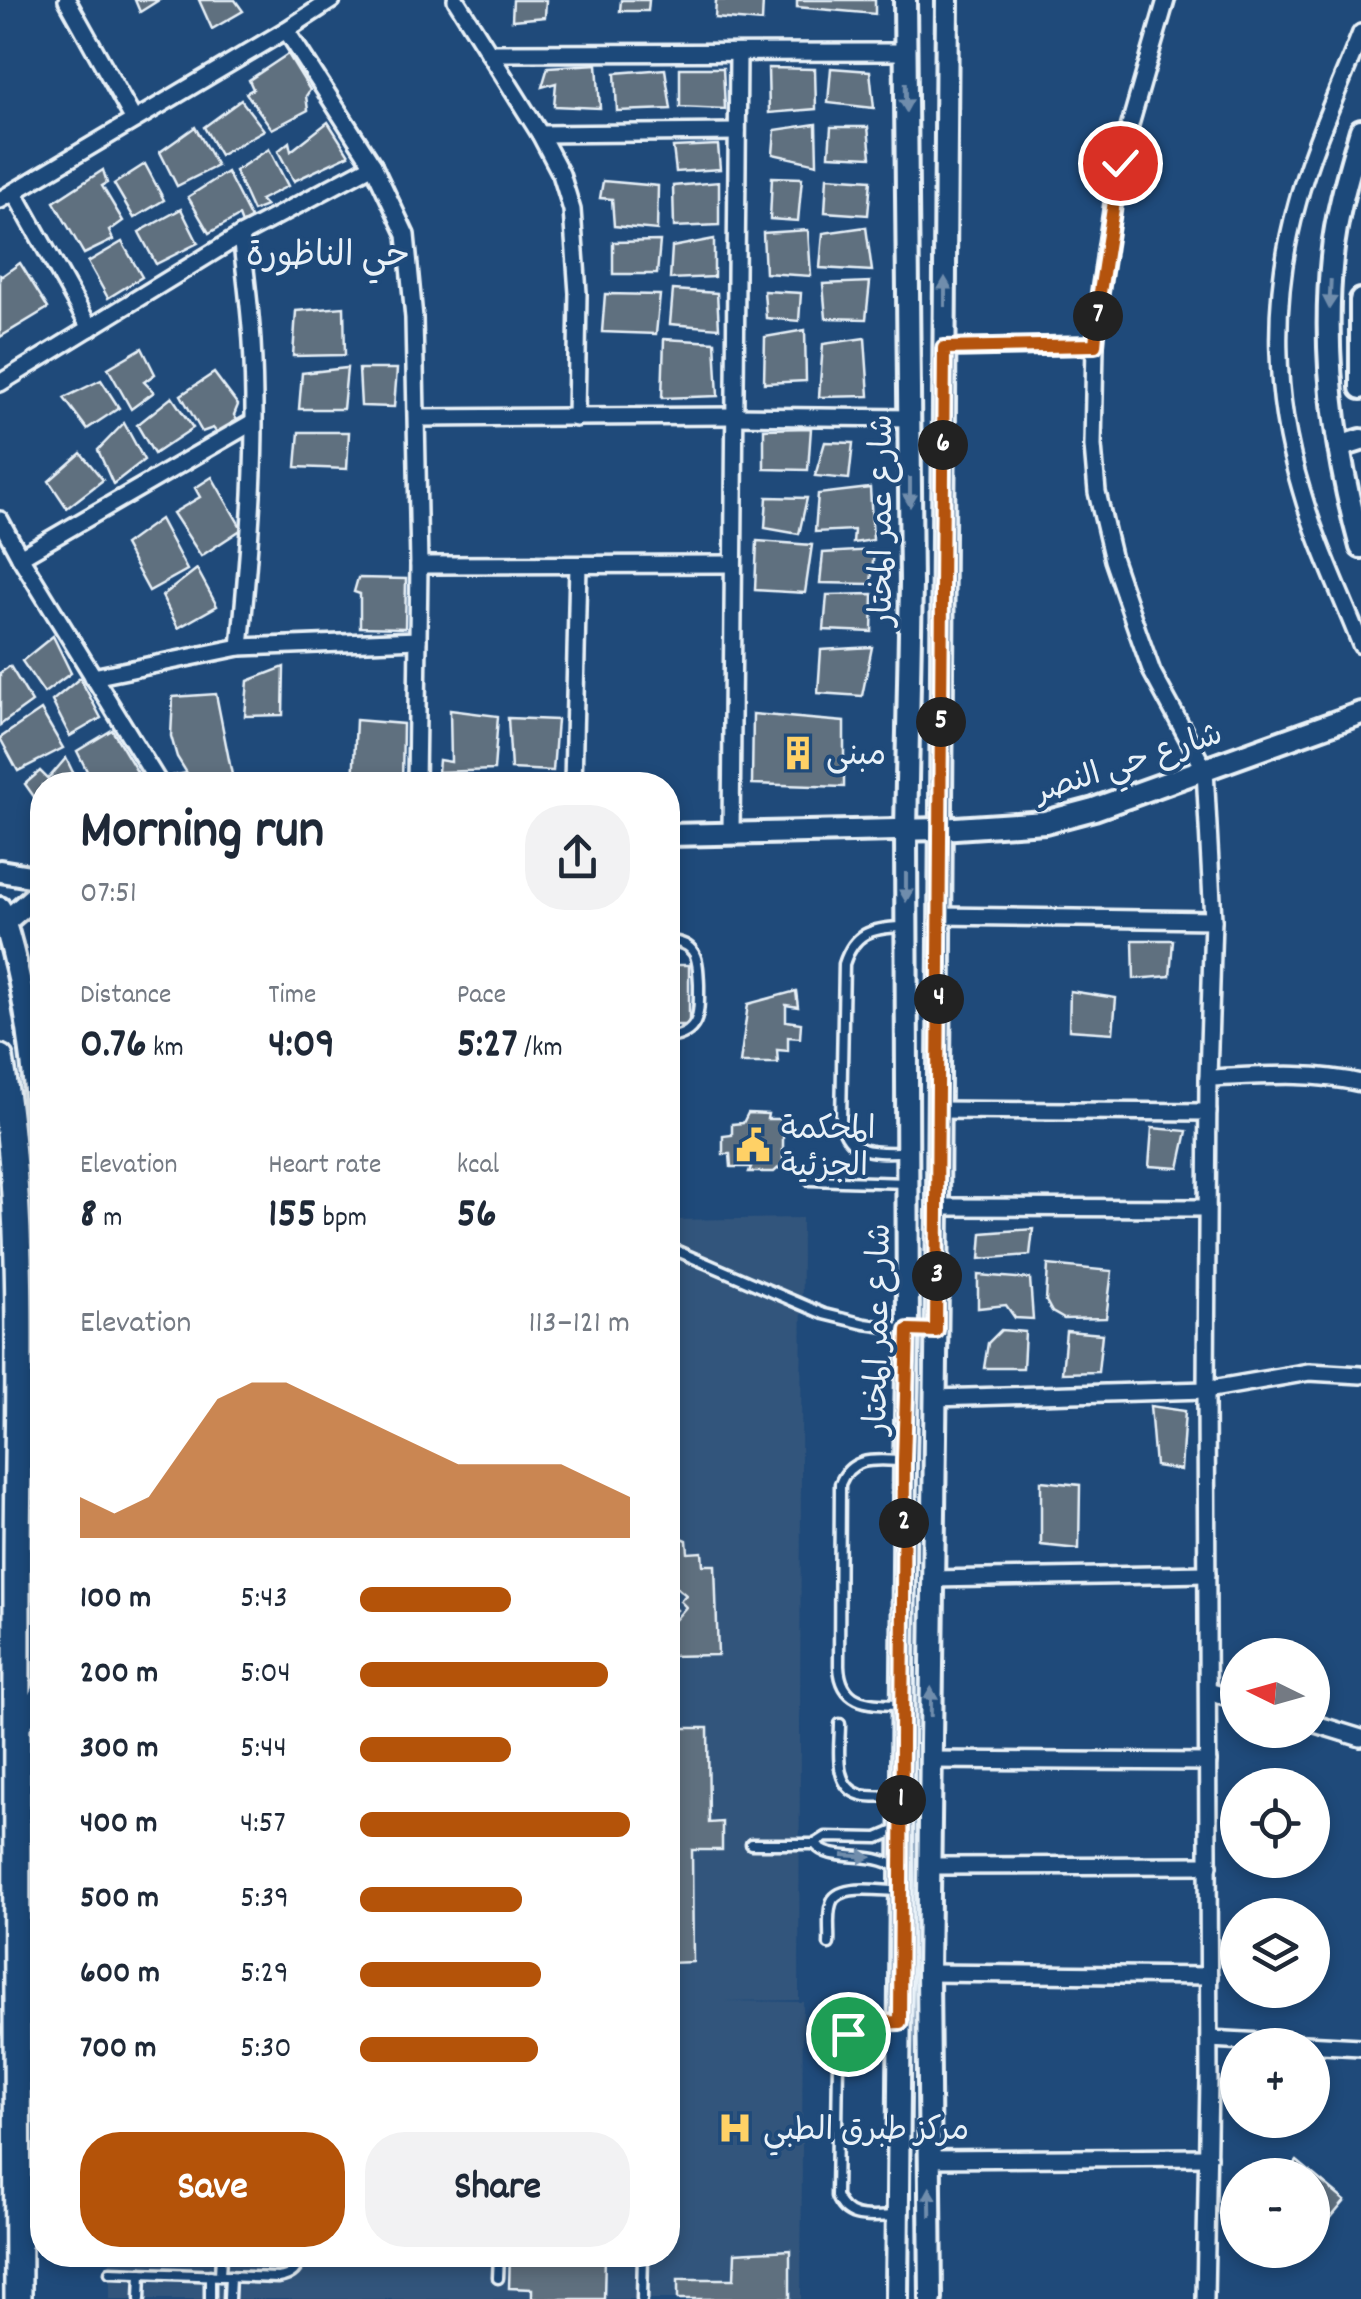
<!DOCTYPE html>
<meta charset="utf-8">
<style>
:root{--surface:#fff;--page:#f2f2f3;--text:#1f2937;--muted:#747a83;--accent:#b45309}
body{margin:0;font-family:Dekko,"Playpen Sans Arabic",sans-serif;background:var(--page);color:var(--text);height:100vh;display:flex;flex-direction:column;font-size:38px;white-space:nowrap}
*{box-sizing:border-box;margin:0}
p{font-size:32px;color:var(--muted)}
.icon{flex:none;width:55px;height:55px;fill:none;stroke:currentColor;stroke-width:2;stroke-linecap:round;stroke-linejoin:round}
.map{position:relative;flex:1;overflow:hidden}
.side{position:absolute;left:30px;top:772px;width:650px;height:1495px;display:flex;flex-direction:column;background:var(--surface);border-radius:40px;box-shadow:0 5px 15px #0003}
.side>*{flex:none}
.needle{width:65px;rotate:275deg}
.tools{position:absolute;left:1220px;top:1638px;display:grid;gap:20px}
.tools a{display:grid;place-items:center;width:110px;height:110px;border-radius:50%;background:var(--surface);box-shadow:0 5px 15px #0003;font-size:50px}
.pin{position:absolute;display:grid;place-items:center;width:85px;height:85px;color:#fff;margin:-42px;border:5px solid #fff;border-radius:50%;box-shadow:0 2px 10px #0007}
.km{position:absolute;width:50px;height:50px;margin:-25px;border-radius:50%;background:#222;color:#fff;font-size:28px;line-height:50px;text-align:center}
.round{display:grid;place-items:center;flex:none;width:105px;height:105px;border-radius:40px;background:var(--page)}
.head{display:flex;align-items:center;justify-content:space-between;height:170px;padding:0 50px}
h1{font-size:55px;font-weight:700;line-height:75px}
.figures{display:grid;grid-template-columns:repeat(3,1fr);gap:15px;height:170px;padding:10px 50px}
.figures div{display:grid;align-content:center}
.figures b{font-size:42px;font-weight:700}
.figures small{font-size:28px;font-weight:400}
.figures p{font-size:28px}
.chart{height:280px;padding:20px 50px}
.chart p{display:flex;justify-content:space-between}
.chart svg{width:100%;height:180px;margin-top:10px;fill:var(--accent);opacity:.7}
.button{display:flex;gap:20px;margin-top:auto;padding:20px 50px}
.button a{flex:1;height:115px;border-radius:40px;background:var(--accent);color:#fff;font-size:40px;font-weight:700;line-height:115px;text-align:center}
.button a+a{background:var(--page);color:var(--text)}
ul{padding:0 50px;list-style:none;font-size:32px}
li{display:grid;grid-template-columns:160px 120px 1fr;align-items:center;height:75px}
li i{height:25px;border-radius:12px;background:var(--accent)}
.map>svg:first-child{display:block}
.built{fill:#32557c}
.building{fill:#5e6f7f;stroke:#e8f1f8;stroke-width:2.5}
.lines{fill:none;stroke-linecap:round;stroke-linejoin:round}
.service-casing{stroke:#e8f1f8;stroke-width:15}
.minor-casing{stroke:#e8f1f8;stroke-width:22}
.tertiary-casing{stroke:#e8f1f8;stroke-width:28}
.trunk-casing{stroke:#e8f1f8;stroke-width:32}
.service{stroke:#1f4a7a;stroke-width:8}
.minor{stroke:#1f4a7a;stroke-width:15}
.tertiary{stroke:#1f4a7a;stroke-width:20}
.trunk{stroke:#1f4a7a;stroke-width:25}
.oneway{fill:#6f8dac}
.route-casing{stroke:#fff;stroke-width:20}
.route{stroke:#b45309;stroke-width:12}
.labels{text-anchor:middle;stroke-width:8;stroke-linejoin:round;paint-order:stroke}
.street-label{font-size:32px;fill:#e8f1f8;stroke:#1f4a7a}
.poi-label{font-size:32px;fill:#e8f1f8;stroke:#1f4a7a;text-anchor:start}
.neighbourhood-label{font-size:35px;fill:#e8f1f8;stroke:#1f4a7a}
</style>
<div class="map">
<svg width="1361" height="2299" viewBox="0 0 1361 2299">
<rect width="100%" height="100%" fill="#1f4a7a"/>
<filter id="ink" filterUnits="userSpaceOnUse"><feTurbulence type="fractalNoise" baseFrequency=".01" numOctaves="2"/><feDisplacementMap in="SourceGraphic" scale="20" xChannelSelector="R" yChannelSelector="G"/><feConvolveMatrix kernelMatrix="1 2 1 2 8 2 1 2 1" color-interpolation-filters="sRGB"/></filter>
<g filter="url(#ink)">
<polygon class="built" points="802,1218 799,2000 724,2001 803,2002 801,2299 110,2299 110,2255 668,2255 668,1220"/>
<g class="building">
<polygon points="135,0 159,0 140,12"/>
<polygon points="199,0 235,0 243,11 212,29"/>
<polygon points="513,0 546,0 545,17 512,20"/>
<polygon points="621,0 649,0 648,11 620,11"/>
<polygon points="716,0 763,0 762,22 715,18"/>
<polygon points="797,0 875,0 875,14 797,7"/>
<polygon points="288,54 310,90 306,96 308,110 272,129 246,93 253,89 249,80"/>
<polygon points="597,64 600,108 554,106 556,83 542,87 548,67"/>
<polygon points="680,68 723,68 725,109 680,107"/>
<polygon points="768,68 815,69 816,109 769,113"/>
<polygon points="831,68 870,71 874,108 828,103"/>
<polygon points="665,69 671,109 617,111 615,73"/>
<polygon points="241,100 264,130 220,155 204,127"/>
<polygon points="328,122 349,155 294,181 278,151 289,142 291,151"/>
<polygon points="816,124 817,164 773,154 775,130"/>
<polygon points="195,127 217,166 177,186 160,152"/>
<polygon points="831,127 868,127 871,157 829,155"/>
<polygon points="718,145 720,169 676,172 673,147"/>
<polygon points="269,149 288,186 260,200 266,206 253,211 235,171"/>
<polygon points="145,164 164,200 134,218 114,184"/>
<polygon points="103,170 107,183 102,186 123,221 109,231 113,240 84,254 54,202"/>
<polygon points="227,172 251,219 242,224 239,216 209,233 188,197"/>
<polygon points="772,177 802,178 798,221 770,219"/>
<polygon points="827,177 871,180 868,215 825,212"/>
<polygon points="603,181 658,186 657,230 614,226 612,199 600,198"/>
<polygon points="719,182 719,225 674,227 673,186"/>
<polygon points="181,209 198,243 156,264 139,232"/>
<polygon points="866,227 872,271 820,268 823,233"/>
<polygon points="808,230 811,276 765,273 763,233"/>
<polygon points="714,239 714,277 670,279 672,247"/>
<polygon points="660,241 657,274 613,274 613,242"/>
<polygon points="122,242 142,277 108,298 88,262"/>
<polygon points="20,263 48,308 0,337 0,275 2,276"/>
<polygon points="870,282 866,319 826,318 823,284"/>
<polygon points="673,290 717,293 719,328 670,324"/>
<polygon points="764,291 801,293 799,321 766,318"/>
<polygon points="605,294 660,295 656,334 602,332"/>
<polygon points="344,307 345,355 293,356 296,311"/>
<polygon points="805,330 806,381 764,383 765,337"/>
<polygon points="865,338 869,396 819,397 823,344"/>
<polygon points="664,339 715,342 718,396 662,398"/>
<polygon points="142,348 155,374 144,382 154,392 131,409 108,368"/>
<polygon points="347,368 343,409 299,409 302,373"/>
<polygon points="359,369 397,369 394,407 361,406"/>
<polygon points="214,373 238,405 234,415 238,422 218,434 213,428 202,432 181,395"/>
<polygon points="101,380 119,408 87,429 64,398"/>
<polygon points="172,397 193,428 154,454 137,425"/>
<polygon points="124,423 144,460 113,484 98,450"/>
<polygon points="811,428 808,470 764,469 764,429"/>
<polygon points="299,432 349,432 347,469 296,467"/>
<polygon points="825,442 853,443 849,479 815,476"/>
<polygon points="81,453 103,480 67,508 49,481"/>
<polygon points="212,477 242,529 201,556 173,513 200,497 195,488"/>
<polygon points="870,488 873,540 853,543 854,530 815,532 818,494"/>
<polygon points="767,497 807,498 799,534 765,528"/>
<polygon points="160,519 187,570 149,591 124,545"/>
<polygon points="757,541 812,545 805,593 755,590"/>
<polygon points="874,550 871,584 820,583 823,553"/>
<polygon points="197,569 217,606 178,628 162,596"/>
<polygon points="358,578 406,579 405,628 360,627 360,594 354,592"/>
<polygon points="873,594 872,632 824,630 827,595"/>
<polygon points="53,636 71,673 44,693 22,661"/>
<polygon points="872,647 862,696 818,693 821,650"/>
<polygon points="10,666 32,702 0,725 0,673"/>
<polygon points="284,667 283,715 245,716 248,681"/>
<polygon points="80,678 101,718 70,736 52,701"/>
<polygon points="216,694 234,785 180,785 171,776 187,773 177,757 171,736 173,697"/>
<polygon points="41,710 63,748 18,771 0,738"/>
<polygon points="450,710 498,716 494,770 438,772 439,760 451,762"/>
<polygon points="753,714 844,722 844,787 752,784"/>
<polygon points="508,718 557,720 553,771 511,769"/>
<polygon points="356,720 403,724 402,785 353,785"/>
<polygon points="112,730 145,785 94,785 77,751"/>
<polygon points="66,758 79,785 42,785 42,808 25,784 40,771 48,779"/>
<polygon points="1133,940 1173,940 1170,976 1134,979"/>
<rect x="668" y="965" width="21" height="60"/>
<polygon points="796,991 798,1007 786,1005 786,1021 801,1023 800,1038 788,1037 788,1051 777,1050 778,1063 740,1063 748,1004"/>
<polygon points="1070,991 1116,998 1113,1033 1069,1030"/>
<polygon points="748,1113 768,1114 767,1119 783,1119 783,1164 774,1172 749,1172 751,1167 731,1167 730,1154 723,1154 723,1136 732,1135 732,1124 743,1123"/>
<polygon points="1152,1128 1187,1131 1179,1168 1149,1166"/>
<polygon points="1033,1229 1030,1255 980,1259 982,1233"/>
<polygon points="1048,1265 1112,1271 1106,1318 1064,1319 1052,1312 1046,1301"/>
<polygon points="978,1275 1030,1279 1033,1319 1015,1318 1006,1305 978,1308"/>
<polygon points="1001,1330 1025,1332 1023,1368 984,1368 988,1343"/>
<polygon points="1066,1331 1102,1334 1098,1372 1062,1373"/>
<polygon points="1150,1406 1185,1411 1181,1470 1155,1466"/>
<polygon points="1041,1481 1080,1485 1079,1549 1041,1545"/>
<polygon points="668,1528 671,1529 671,1540 680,1537 687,1540 688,1553 702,1552 703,1565 715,1565 718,1655 668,1656 668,1592 671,1596 671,1604 677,1610 671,1616 673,1622 686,1607 680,1601 686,1595 675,1586 674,1582 668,1579"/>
<polygon points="668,1728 708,1728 709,1823 722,1822 722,1850 692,1850 693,1962 668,1963"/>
<polygon points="1297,2161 1345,2201 1312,2240 1312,2175 1286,2175"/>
<polygon points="790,2250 790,2299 678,2299 678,2279 734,2279 735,2253"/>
<polygon points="510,2255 605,2255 604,2299 532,2299 532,2289 509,2288"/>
</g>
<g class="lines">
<g class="service-casing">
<g id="service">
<path d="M902,927C871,928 854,933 844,964L841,1121C848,1157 878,1152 907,1152"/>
<path d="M668,941C698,942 698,960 699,985C699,1013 701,1034 668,1038"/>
<polyline points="809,1180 907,1183"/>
<polyline points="668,1247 824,1314 865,1324 908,1330"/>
<path d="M901,1461C875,1460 851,1456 840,1484L839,1666C841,1706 870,1704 902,1705"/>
<path d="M840,1724C840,1747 832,1787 861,1795C873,1798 889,1796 901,1796"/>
<polyline points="20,1787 42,1787"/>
<polyline points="751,1844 815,1844 826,1837 878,1838 897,1830"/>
<path d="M815,1844C830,1864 871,1849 898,1868"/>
<path d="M829,1944C830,1932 827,1916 831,1904C836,1883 879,1891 897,1891"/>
<path d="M893,2216C870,2217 846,2222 836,2196L838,2063C841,2024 866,2022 899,2021"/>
<path d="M110,2272L278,2278C292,2276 299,2269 300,2255"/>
<polyline points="220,2276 221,2255"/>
<polyline points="498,2278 499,2255"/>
<polyline points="140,2299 141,2273"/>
<polyline points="210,2299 210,2275"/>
<polyline points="229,2299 230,2276"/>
<polyline points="642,2299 643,2255"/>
</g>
</g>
<g class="minor-casing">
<g id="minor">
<polyline points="67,0 134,120"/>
<polyline points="456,0 540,134 561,174 572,210 578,293 576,418"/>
<polyline points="1166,0 1119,163 1099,299 1095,345 1093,446 1097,492 1113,560 1137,630 1152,672 1205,770 1213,920 1208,1078 1206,1390 1209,2081 1205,2299"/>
<polyline points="286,30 373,165 406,235 414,318 419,565 416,785"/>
<path d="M1361,33C1339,89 1312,146 1297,204C1271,297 1273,397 1301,489C1316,542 1341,594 1361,645"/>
<polyline points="489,53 905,52"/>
<polyline points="540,134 737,132"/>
<polyline points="14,192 90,328"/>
<polyline points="0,200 286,30 332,0"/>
<polyline points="945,348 1095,345"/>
<polyline points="0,383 241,235 373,165"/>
<polyline points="417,418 733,416 910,418"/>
<polyline points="0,520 20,557 160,785"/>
<polyline points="20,557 253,422"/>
<polyline points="419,565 732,564"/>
<path d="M240,647C250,546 258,443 252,342C250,306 245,271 241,235"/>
<polyline points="93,677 240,647 418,640"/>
<polyline points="573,785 578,565"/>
<polyline points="731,834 738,54"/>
<polyline points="940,916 1213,920"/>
<path d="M1208,1078C1260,1076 1311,1071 1361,1083"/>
<polyline points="937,1110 1208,1112"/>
<polyline points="938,1207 1207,1208"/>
<polyline points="934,1398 1206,1390 1309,1372 1361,1375"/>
<polyline points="932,1579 1207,1574"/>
<polyline points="1208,1691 1238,1700"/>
<polyline points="1312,1723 1361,1738"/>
<polyline points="930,1760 1208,1762"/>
<polyline points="929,1866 1209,1865"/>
<polyline points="928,1973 1209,1976"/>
<polyline points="1209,2039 1361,2047"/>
<polyline points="929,2159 1208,2157"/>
</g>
</g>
<g class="tertiary-casing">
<g id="tertiary">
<path d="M1361,130C1349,171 1336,214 1332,257C1322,355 1335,453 1361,547"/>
<polyline points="1361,300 1361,388"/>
<polyline points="1339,447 1361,440"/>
<polyline points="668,835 941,829 1045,822 1094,809 1361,713"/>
<polyline points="0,871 42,878"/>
<path d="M0,908C33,1006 38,1110 42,1213"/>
<polyline points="5,922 42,890"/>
<polyline points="16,1729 35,1705 42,1690"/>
<polyline points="897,2299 905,1461 908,1330 906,830 911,584 905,0"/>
<polyline points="931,2299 928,1973 938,1207 947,0"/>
</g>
</g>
<g class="trunk-casing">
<path id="trunk" d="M0,1058C28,1226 17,1403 17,1572C16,1814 17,2057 18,2299"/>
</g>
<use href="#service" class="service"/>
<use href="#minor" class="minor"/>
<use href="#tertiary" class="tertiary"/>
<use href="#trunk" class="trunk"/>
</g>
<defs><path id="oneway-solid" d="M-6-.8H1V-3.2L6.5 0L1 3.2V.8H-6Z" transform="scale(2.5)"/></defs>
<g class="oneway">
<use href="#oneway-solid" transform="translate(906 97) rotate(89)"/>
<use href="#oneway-solid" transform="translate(945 292) rotate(-90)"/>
<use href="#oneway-solid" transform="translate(1330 294) rotate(93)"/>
<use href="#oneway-solid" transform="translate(910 492) rotate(90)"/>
<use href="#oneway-solid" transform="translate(906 887) rotate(90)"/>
<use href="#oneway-solid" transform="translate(931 1702) rotate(-89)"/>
<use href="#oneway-solid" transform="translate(857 1856) rotate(4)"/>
<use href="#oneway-solid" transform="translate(930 2202) rotate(-91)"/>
</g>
</g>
<g class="lines" filter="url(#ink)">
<g class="route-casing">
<polyline id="route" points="848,2034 867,2023 900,2022 904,1461 908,1330 936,1331 944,348 1095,345 1099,299 1120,163"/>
</g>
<use href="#route" class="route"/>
</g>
<defs>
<g id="building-bare" transform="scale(2.7)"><path d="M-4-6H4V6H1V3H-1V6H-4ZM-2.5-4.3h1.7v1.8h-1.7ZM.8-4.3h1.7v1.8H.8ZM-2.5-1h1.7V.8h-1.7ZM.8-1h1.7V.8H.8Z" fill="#ffd166" stroke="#1f4a7a" stroke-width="2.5" paint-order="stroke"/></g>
<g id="civic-bare" transform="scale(2.7)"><path d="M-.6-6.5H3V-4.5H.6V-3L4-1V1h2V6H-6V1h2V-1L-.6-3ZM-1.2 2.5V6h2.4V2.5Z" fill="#ffd166" stroke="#1f4a7a" stroke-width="2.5" paint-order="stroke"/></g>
<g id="hospital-bare" transform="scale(2.7)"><path d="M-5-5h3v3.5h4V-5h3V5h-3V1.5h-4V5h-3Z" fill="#ffd166" stroke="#1f4a7a" stroke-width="2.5" paint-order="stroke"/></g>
</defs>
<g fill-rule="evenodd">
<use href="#building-bare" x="798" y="753"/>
<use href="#civic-bare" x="753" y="1145"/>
<use href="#hospital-bare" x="735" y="2128"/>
</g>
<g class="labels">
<g class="street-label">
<text transform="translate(880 520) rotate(-90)" y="11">شارع عمر المختار</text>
<text transform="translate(1128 761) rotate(-18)" y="11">شارع حي النصر</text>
<text transform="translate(876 1329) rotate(-89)" y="11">شارع عمر المختار</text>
</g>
<g class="poi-label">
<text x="826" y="764">مبنى</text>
<text x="781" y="1138">المحكمة<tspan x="781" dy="37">الجزئية</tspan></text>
<text x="763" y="2139">مركز طبرق الطبي</text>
</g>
<g class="neighbourhood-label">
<text x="328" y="265">حي الناظورة</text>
</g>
</g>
</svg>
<div class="tools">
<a><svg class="needle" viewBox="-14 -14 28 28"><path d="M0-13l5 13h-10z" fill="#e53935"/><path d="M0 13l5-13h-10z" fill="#747a83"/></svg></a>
<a><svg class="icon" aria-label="locate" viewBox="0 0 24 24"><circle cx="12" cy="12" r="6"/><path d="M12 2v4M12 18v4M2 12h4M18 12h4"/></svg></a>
<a><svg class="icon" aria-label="layers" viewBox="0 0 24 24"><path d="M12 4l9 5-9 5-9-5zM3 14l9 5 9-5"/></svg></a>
<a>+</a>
<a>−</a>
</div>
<div class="pin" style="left:848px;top:2034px;background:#1e9e55"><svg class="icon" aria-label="arrive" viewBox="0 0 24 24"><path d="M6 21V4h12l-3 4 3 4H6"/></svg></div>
<div class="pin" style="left:1120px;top:163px;background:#d93025"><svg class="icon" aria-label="check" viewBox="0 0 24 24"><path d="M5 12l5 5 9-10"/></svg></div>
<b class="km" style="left:901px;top:1800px">1</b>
<b class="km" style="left:904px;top:1523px">2</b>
<b class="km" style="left:937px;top:1276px">3</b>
<b class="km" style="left:939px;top:999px">4</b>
<b class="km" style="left:941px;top:722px">5</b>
<b class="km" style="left:943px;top:445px">6</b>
<b class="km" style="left:1098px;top:316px">7</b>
<section class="side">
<div class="head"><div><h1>Morning run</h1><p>07:51</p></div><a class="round"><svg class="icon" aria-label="share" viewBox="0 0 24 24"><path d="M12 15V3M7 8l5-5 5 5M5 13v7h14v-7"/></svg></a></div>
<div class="figures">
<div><p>Distance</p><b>0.76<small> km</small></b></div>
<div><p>Time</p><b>4:09</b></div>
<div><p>Pace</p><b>5:27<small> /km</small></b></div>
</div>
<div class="figures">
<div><p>Elevation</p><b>8<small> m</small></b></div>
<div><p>Heart rate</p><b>155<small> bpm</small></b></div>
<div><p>kcal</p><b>56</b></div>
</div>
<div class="chart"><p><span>Elevation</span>113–121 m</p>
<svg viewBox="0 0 160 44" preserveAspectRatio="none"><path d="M0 44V34L10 38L20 34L30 22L40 10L50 6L60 6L70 10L80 14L90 18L100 22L110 26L120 26L130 26L140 26L150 30L160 34V44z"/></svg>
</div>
<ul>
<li><b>100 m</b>5:43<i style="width:56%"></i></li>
<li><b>200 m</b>5:04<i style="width:92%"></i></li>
<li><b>300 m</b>5:44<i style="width:56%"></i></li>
<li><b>400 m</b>4:57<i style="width:100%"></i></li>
<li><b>500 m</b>5:39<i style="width:60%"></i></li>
<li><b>600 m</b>5:29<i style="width:67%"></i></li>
<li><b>700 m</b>5:30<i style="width:66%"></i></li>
</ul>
<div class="button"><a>Save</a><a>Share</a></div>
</section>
</div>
